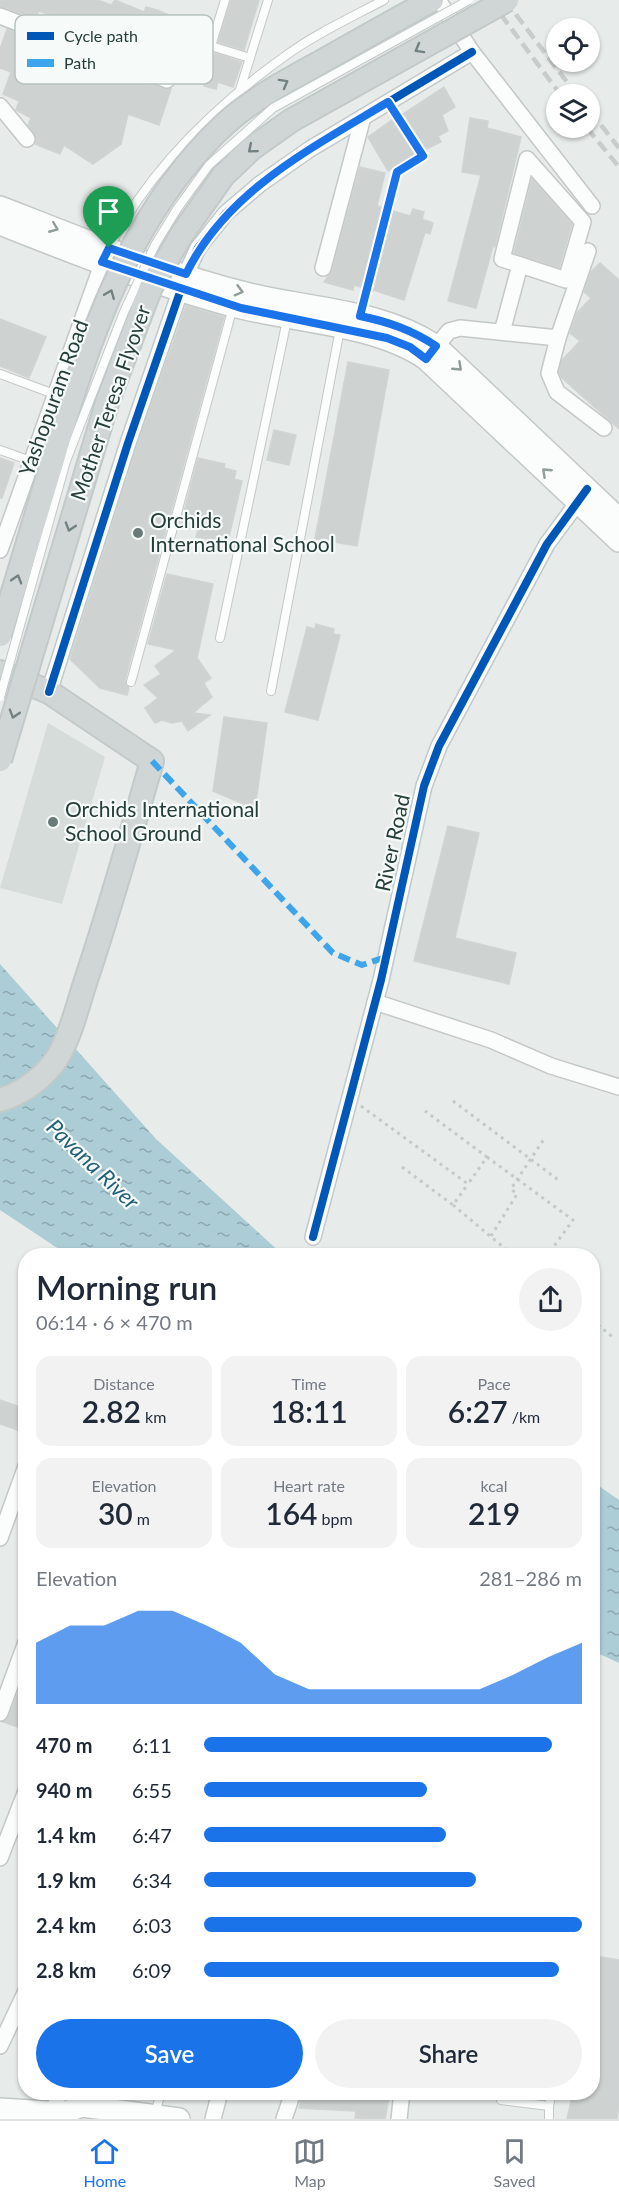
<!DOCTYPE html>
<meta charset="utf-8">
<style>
:root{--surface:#fff;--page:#f2f2f3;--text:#1f2937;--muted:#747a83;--line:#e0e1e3;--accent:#1a73e8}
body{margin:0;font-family:Lato,sans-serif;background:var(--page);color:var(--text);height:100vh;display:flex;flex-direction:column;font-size:22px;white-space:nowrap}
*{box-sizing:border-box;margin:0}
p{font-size:20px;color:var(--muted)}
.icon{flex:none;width:33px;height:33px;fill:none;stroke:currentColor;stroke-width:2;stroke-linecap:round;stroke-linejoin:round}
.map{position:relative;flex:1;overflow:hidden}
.drawer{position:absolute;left:18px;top:1248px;width:582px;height:852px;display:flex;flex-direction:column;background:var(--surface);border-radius:24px;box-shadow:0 2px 4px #0004}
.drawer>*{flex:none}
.fabs{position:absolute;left:546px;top:18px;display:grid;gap:12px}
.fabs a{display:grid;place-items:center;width:54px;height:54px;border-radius:50%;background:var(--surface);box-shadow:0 2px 4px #0004;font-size:30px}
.pin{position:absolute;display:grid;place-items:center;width:51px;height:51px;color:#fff;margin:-62px -26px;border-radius:50% 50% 50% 0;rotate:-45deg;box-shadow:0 0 6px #0007}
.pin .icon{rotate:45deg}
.round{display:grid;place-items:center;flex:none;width:63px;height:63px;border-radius:32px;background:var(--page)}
.summary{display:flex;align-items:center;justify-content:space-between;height:102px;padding:0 18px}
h1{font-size:33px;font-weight:600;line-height:45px}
.metrics{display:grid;grid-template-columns:repeat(3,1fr);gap:9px;height:102px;padding:6px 18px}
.metrics div{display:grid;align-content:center;border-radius:15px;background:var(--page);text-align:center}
.metrics b{font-size:30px;font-weight:600}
.metrics small{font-size:16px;font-weight:400}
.metrics p{font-size:16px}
.chart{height:168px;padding:12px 18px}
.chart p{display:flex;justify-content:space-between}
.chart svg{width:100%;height:108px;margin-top:6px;fill:var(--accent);opacity:.7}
.primary-button{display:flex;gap:12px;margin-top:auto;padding:12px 18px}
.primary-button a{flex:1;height:69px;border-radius:36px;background:var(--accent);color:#fff;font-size:24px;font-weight:600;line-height:69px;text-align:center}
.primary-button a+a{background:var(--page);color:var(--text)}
ul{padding:0 18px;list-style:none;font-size:20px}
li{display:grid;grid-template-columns:96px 72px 1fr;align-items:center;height:45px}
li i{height:15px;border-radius:8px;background:var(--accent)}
.tabs{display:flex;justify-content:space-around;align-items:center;height:84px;border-top:2px solid var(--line);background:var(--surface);font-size:16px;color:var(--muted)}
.tabs a{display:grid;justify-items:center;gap:3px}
.tabs .active{color:var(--accent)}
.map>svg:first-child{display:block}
.built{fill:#d6dcda}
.water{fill:url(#water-ripples)}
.building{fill:#ced3d1;stroke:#d0d4d3;stroke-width:1.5}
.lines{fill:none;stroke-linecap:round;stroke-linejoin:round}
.lane-casing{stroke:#c4c8c7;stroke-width:10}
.street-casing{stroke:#c4c8c7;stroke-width:18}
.secondary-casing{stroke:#c3c9c7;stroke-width:24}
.primary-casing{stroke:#c2cac9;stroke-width:26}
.path{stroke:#c2cbc9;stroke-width:3;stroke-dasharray:3 4.5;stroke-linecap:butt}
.lane{stroke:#fbfcfc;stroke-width:8}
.street{stroke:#fbfcfc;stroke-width:15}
.secondary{stroke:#fbfcfc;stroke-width:21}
.primary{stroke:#d0d6d5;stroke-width:22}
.rail{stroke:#c8cccb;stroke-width:4.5;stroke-dasharray:12 6;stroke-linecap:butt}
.lane-bridge-casing{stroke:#c4c8c7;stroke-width:10;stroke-linecap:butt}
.primary-bridge-casing{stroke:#c2cac9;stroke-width:26;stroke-linecap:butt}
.lane-bridge{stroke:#fbfcfc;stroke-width:8}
.primary-bridge{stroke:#d0d6d5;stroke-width:22}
.quiet{stroke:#3ea4ec;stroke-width:6;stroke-dasharray:12 6;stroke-linecap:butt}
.cycleway-casing{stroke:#f6faf8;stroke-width:11}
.cycleway{stroke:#0057b8;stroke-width:8}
.oneway{stroke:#728280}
.oneway2{stroke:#909d9b}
.route-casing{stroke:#fff;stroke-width:12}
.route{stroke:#1a73e8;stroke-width:8}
.poi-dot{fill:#697b78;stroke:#f6faf8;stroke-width:2}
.labels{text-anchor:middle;stroke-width:4.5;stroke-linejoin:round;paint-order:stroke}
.street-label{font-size:21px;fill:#253e3a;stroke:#f6faf8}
.poi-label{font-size:21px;fill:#253e3a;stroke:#f6faf8;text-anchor:start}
.water-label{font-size:22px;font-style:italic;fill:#236177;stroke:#f6faf8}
.key{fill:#f6faf8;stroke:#b7c2bf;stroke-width:1.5}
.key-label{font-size:16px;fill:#253e3a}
</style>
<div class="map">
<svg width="619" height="2119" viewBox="0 0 619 2119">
<defs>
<pattern id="water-ripples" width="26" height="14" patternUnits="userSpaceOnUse" patternTransform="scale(1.5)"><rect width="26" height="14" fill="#acccd6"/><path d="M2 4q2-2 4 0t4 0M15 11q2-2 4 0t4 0" fill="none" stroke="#8ca7af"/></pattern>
</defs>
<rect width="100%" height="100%" fill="#e7ebea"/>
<polygon class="built" points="48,723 105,757 62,904 0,888"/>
<g class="water">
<polygon points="0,964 156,1139 283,1255 68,1255 0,1210"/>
<polygon points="593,1482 619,1500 619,1663 593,1651"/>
</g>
<g class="building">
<polygon points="0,0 98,0 111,5 115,0 144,12 146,7 157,10 200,28 182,71 178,69 176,76 170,71 69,32 72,23 39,11 36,19 0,6"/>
<polygon points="231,0 259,0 244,50 218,42"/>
<polygon points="7,29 164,89 171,89 159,125 128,114 121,144 93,164 64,145 60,154 35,144 36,137 28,125 31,118 16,110 19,101 3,94 11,72 0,68 0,49"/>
<polygon points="215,53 242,62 233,87 218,82 216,89 204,86"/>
<polygon points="444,87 455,107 442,115 448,131 438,136 441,142 426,149 403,114"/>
<polygon points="470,118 488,121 487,128 521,137 495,247 493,246 476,308 448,301 481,175 462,172"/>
<polygon points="392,120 415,154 388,171 368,137"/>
<polygon points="360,167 385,173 377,206 382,207 361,287 354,285 353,290 324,282 332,270"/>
<polygon points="532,179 572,224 559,268 514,253"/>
<polygon points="413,209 424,212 422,219 433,223 430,234 425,232 404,300 373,290 393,211 410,216"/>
<polygon points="600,263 619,280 619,429 561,377 559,372 562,360 580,341 570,333 577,313 591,298 584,292 591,272"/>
<polygon points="186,306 224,317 125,680 129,688 127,695 100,688 70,659 137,446"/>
<polygon points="0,319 46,337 29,378 0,366"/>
<polygon points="348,362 389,370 357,546 315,539"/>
<polygon points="274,430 296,435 289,465 267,460"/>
<polygon points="0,458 14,463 2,498 0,498"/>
<polygon points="198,458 225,464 224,468 236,471 234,479 242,481 229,537 222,536 220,542 196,537 198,530 180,527"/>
<polygon points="167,574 213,584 197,658 211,678 204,683 212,697 193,713 210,715 188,731 182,721 172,723 162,720 155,723 145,708 158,698 144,685 161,674 155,666 176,650 148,644"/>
<polygon points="316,624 334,629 333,634 340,635 318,720 285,712 307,627 315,629"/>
<polygon points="224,717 267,723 255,809 213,791"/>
<polygon points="448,826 479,833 455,938 516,953 509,984 414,961"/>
<polygon points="0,1400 26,1409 26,1433 0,1424"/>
<polygon points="26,1672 26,1730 3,1722 9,1716"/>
<polygon points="601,1957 619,1960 619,2107 617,2119 567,2119 573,2092 592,2092 592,1997"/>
<polygon points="359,2093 389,2098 385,2119 355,2118 356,2111 299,2108 302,2095 358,2098"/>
</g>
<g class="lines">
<g class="lane-casing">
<g id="lane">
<polyline points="225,0 211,46 250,58"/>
<polyline points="239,93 268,0"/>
<path d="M110,246C151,167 216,105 288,54C317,33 352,17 384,0"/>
<polyline points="360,315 397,172 423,156 388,102"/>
<polyline points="0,374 54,394"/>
<polyline points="0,450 31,461"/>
<polyline points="220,638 287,320"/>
<polyline points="131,682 233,307"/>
<polyline points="271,691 340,329"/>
<polyline points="501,2100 549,2106 549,2119"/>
<polyline points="549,2106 552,2092"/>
<polyline points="155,2114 161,2092"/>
</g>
</g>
<g class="street-casing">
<g id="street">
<polyline points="438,0 472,52 592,206"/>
<polyline points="0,16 167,80"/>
<polyline points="0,106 27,139"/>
<polygon points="527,159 583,222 566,280 502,259"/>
<polyline points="323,268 363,117"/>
<polyline points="186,274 198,248 226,213 260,184 310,149 472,52"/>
<polyline points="502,332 520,265"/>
<polyline points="558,338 549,373 557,392 604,428"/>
<polyline points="430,354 449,331 460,328 558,338 588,251"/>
<polyline points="0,550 105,256"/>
<polyline points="49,692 128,443 181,289"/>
<polyline points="375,1002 491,1040 551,1066 619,1087"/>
<polyline points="313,1237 381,980 424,786 439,746 547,544 584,494"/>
<polyline points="0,1538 26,1466"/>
<polyline points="0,1713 26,1642"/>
<polyline points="0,1858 26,1791"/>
<polyline points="0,2046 26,1991"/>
<polyline points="52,2119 59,2092"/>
<polyline points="213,2119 220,2092"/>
<polyline points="284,2119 293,2092"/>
<polyline points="399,2119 402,2092"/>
</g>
</g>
<g class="secondary-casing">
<g id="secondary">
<path d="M0,207C80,238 162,272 245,293C308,309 381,309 436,346L619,519"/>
<path d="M0,224C76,254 154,285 233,306C294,322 375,324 426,359L619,541"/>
<polyline points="0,2109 63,2113 82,2106 179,2119"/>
</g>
</g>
<g class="primary-casing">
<path id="primary" d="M0,672L49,692L152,761C131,835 110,908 86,980C78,1004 69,1042 55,1061C42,1079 21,1094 0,1100"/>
</g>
<g class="path">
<polyline points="453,1101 561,1182"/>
<polyline points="361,1106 468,1184 487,1157 425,1111"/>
<polyline points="487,1157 573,1220 547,1256"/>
<polyline points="402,1167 453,1205 468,1184"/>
<polyline points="453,1205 514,1256"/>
<polyline points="491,1236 517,1194 511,1189 544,1139"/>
<polyline points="592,1320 614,1338"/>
</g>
<use href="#lane" class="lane"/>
<use href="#street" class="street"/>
<use href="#secondary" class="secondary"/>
<use href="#primary" class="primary"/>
<g class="rail">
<polyline points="490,0 560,94"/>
<polyline points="505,0 576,94"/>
<polyline points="590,111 619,148"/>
<polyline points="587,128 619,167"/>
</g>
<g class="lane-bridge-casing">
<polyline id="lane-bridge" points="0,697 66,461 124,312 155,245 177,209 209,165 273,108 469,0"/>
</g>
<g class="primary-bridge-casing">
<g id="primary-bridge">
<path d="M0,635C17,578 34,522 51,466C87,343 129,212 226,123C254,98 288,80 321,62C358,41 395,20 432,0"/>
<polyline points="0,760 107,403 151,287 182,234 223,176 251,149 292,120 507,0"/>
</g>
</g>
<use href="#lane-bridge" class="lane-bridge"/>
<use href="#primary-bridge" class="primary-bridge"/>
<polyline class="quiet" points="152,761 333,953 362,965 386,957"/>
<g class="cycleway-casing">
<g id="cycleway">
<polyline points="186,274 198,248 226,213 260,184 310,149 472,52"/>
<polyline points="49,692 128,443 181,289"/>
<polyline points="313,1237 381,980 424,786 439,746 547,544 587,489"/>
</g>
</g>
<use href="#cycleway" class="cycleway"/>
</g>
<defs><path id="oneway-chevron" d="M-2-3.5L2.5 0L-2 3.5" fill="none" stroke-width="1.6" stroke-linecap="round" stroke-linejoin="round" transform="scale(1.5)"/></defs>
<g class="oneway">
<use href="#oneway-chevron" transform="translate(419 49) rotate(151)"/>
<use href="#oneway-chevron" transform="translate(284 83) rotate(-29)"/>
<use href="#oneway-chevron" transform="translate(252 149) rotate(140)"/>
<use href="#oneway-chevron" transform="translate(110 294) rotate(-68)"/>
<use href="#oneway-chevron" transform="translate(70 527) rotate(107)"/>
<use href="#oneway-chevron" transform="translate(17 579) rotate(-73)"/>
<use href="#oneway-chevron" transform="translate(14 714) rotate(107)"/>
</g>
<g class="oneway2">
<use href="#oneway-chevron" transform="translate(54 228) rotate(22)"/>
<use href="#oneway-chevron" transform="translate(239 291) rotate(15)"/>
<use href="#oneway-chevron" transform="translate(458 367) rotate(43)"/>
<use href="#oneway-chevron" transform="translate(546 472) rotate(-137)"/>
</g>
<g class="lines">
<g class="route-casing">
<path id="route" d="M388,102L423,156L397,172L360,316C389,322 412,330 436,346L426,359L410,347L387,338L241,308L102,262L109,248L186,274C226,191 312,148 388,102Z"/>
</g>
<use href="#route" class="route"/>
</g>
<g class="poi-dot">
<circle cx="138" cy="533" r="6"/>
<circle cx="53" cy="822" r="6"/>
</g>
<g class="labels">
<g class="street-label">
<text transform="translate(54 398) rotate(-70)" y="7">Yashopuram Road</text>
<text transform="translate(111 403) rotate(-71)" y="7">Mother Teresa Flyover</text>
<text transform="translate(393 843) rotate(-78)" y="7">River Road</text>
</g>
<g class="poi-label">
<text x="150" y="528">Orchids<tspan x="150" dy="24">International School</tspan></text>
<text x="65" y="817">Orchids International<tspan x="65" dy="24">School Ground</tspan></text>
</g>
<g class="water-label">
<text transform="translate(93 1164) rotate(44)" y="8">Pavana River</text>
</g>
</g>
<rect x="15" y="15" width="198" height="69" rx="9" class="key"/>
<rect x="27" y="32" width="27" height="8" fill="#0057b8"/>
<rect x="27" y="59" width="27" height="8" fill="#3ea4ec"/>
<g class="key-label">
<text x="64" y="42">Cycle path</text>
<text x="64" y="69">Path</text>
</g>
</svg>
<div class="fabs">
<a><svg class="icon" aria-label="locate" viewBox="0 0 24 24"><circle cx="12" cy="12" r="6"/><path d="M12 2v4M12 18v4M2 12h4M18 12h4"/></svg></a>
<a><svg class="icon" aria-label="layers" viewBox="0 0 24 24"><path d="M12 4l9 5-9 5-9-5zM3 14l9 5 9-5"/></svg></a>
</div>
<div class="pin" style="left:109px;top:248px;background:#1e9e55"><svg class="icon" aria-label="arrive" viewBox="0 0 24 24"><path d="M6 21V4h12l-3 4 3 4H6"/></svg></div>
<section class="drawer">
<div class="summary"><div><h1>Morning run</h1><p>06:14 · 6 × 470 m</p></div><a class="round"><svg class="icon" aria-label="share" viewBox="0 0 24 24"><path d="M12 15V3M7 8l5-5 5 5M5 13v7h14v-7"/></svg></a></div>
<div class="metrics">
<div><p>Distance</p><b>2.82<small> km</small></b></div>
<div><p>Time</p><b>18:11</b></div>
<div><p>Pace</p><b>6:27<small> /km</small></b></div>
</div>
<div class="metrics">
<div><p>Elevation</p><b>30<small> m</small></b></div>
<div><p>Heart rate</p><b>164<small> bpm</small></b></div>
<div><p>kcal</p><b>219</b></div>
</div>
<div class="chart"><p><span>Elevation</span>281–286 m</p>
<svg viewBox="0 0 160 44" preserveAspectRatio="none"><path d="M0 44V19L10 12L20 12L30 6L40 6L50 12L60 19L70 32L80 38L90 38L100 38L110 38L120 38L130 38L140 32L150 25L160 19V44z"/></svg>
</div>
<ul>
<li><b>470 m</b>6:11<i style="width:92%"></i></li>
<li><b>940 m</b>6:55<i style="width:59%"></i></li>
<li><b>1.4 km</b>6:47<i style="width:64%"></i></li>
<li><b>1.9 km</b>6:34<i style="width:72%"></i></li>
<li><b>2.4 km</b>6:03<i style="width:100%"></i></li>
<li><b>2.8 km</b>6:09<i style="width:94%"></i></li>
</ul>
<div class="primary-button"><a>Save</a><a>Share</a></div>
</section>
</div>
<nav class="tabs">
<a class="active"><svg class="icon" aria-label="home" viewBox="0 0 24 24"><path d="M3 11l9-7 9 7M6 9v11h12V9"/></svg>Home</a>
<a><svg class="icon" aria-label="map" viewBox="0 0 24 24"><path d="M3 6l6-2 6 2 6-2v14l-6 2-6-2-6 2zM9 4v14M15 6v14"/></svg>Map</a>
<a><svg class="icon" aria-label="saved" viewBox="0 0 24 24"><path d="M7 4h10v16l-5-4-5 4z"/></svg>Saved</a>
</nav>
